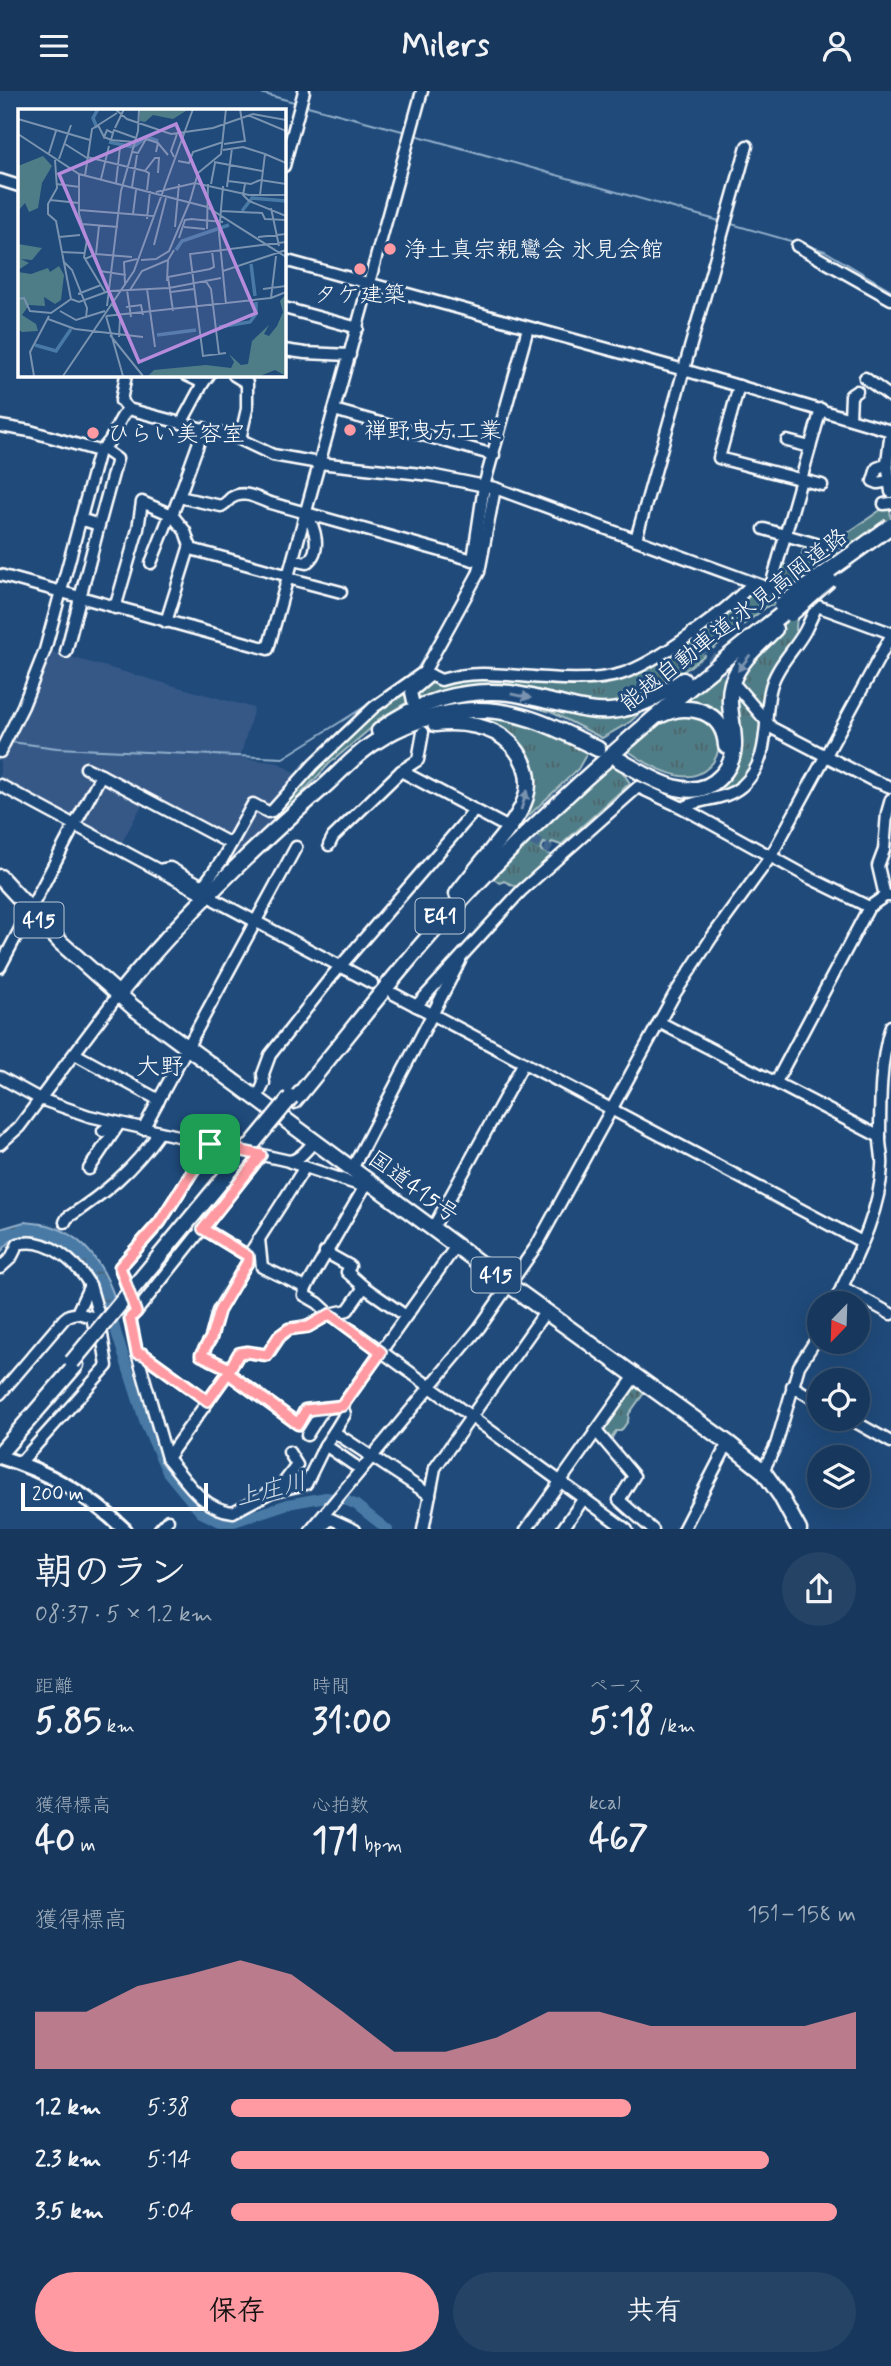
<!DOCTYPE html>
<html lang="ja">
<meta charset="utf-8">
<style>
:root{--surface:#17385c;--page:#244365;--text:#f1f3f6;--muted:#9eacbb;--line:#365272;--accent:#ff9aa2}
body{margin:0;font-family:Mynerve,"Klee One",sans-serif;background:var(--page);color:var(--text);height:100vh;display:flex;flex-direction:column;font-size:26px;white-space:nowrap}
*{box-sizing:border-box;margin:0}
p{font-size:23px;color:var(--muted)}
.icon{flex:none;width:38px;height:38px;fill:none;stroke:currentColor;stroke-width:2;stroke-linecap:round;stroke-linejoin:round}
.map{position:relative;height:1438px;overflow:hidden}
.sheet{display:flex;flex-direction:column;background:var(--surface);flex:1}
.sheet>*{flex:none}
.needle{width:46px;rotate:203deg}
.tools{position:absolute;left:807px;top:1200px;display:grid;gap:14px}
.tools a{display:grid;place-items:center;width:63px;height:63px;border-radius:50%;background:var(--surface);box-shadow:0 7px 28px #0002,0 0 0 2px var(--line);font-size:35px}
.scale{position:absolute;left:21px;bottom:18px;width:187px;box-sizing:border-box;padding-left:7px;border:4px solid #fff;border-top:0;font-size:19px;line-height:24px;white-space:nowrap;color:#fff;-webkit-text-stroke:5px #1f4a7a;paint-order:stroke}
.pin{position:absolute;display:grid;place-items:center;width:60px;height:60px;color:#fff;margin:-30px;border-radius:14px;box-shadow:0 4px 10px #0006}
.round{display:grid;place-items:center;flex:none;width:74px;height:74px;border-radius:37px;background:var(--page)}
.overview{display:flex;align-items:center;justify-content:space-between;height:119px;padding:0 35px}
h1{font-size:38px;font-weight:700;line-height:52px}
.figures{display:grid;grid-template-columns:repeat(3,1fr);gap:10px;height:119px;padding:7px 35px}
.figures div{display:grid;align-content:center}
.figures b{font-size:35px;font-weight:700}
.figures small{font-size:19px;font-weight:400}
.figures p{font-size:19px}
.chart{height:196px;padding:14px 35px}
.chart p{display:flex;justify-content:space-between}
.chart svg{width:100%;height:126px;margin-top:7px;fill:var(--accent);opacity:.7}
.action{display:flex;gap:14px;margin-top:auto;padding:14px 35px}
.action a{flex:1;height:80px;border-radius:42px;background:var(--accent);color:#111;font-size:28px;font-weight:700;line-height:80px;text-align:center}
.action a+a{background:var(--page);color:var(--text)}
ul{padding:0 35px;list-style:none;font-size:23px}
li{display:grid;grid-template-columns:112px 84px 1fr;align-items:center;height:52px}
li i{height:18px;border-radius:9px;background:var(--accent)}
header{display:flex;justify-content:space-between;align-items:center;height:91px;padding:0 35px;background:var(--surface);font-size:32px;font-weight:700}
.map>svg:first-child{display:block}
.built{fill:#355887}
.grass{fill:url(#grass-tufts);stroke:#a7bec3;stroke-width:2}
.water{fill:url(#water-ripples);stroke:#92afca;stroke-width:2}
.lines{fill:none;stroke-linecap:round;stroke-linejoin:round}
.stream{stroke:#92afca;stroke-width:2}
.river{stroke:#497aa6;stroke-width:10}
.minor-tunnel{stroke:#41658e;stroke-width:10;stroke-dasharray:10 5;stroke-linecap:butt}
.minor-casing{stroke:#fff;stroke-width:15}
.major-casing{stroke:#fff;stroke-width:18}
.highway-casing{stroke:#fff;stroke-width:19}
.minor{stroke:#1f4a7a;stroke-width:10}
.major{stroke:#1f4a7a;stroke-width:12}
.highway{stroke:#1f4a7a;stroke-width:14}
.highway-bridge-casing{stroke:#fff;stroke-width:19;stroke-linecap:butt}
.highway-bridge{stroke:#1f4a7a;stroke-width:14}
.oneway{fill:#7992af}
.route-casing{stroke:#fff;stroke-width:14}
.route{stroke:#ff9aa2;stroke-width:9}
.poi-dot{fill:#ff9aa2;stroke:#1f4a7a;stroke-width:2.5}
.labels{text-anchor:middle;stroke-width:6;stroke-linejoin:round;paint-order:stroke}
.shield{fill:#1f4a7a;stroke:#bcc9d7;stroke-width:2}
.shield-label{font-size:21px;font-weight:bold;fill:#fff}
.poi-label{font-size:23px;fill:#fff;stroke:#1f4a7a;text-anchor:start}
.street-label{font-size:23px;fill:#fff;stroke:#1f4a7a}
.neighbourhood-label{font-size:24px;fill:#fff;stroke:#1f4a7a}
.water-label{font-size:24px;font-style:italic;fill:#d2dee9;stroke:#1f4a7a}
.inset-river{fill:none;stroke:#497aa6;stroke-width:3.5}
.inset-road{fill:none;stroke:#7992af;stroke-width:2}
.view{fill:#b68bdc;fill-opacity:0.15;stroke:#b68bdc;stroke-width:3.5}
.inset-edge{fill:none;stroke:#fff;stroke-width:3.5}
</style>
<header><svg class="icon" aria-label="menu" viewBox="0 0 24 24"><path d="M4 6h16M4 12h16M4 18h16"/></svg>Milers<svg class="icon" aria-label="person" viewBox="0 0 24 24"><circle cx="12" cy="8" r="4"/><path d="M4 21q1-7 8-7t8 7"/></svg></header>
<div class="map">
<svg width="891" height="1439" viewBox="0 0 891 1439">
<defs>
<pattern id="grass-tufts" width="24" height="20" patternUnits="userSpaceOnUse" patternTransform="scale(1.75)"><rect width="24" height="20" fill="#4f7d87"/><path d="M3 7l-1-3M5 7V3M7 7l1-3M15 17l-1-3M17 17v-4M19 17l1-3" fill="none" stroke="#4e646a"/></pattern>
<pattern id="water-ripples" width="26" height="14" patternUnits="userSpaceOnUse" patternTransform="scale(1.75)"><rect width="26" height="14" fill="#497aa6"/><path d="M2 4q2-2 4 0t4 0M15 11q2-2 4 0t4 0" fill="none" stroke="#4a6379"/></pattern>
</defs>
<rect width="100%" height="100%" fill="#1f4a7a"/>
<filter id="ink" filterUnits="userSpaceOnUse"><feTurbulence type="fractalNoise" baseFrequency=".0143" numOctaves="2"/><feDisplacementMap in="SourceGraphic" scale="14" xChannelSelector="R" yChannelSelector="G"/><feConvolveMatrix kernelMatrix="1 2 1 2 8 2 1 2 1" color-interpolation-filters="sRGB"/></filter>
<g filter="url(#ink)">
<polygon class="built" points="49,560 254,617 240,667 279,672 303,688 271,726 276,730 242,764 143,712 120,755 0,691 0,671 22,626"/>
<g class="grass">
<polygon points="890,415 891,431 851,460 830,454 885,416"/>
<polygon points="805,453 845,464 792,502 776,495 782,473 797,477"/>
<polygon points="750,502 776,512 772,515 769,514 711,559 698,545 699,539"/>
<polygon points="797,521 796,539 798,541 772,580 765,610 762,614 756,614 738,589 780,536"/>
<path d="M692,548L705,564C680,583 655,606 622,612C588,617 554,602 521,596C484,590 450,597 415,608L414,601L432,589L454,591L490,587L594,592L622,587Z"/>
<path d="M740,562C721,591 727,606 728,639C715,616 706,610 679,611Z"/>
<polygon points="404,597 409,610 377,629 377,632 330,672 276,730 271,725 304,687 348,643"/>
<path d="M735,599C744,610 757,621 761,635C763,644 760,653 757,662C748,696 719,707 686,708L680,711L633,688L632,683L670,700L729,682Z"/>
<polygon points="495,605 627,624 643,619 630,631 602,647 551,621"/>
<path d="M687,622L708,629C712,635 717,642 718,648C722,670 702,688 681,685C663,682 642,670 627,659L664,629Z"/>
<path d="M489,625C524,632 558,640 587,662L578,678L525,728C533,708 541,677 524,660C516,651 474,633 461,626Z"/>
<polygon points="610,675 621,679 630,692 561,754 552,751 550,754 544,752 540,759 553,765 519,797 504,790 500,792 492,787 531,746"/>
<polygon points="631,1293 644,1302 629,1323 628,1330 621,1340 616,1340 610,1350 598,1341"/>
</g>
<path class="water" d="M24,1131C32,1132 43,1132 51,1135C86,1146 106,1178 116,1211L105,1226C102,1215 100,1203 96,1193C86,1168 44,1136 16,1147C10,1149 4,1157 0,1162V1138Z"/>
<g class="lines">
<g class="stream">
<polyline points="253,0 298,12"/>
<polyline points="304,14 406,41"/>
<polyline points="415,44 723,131"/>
<polyline points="728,132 794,151"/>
<polyline points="806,154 825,160 891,199"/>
<polyline points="467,493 475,472"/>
<polyline points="11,651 57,657 283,667 380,606 417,578 451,522"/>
</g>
<polyline class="river" points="111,1219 116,1241 146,1335 167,1381 201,1422 220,1431 234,1431 288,1413 326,1406 342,1408 355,1413 388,1439"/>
<g class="minor-tunnel">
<polyline points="701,553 735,592"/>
<polyline points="505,735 551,759"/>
</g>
<g class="minor-casing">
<g id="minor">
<polyline points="284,75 304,0"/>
<polyline points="0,89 19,95"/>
<polyline points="797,155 891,208"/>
<polyline points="284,169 684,279 891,340"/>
<polyline points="284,217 358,237"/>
<polyline points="284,259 305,262 350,264"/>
<polyline points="126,284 121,310 128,318 237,347 273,364 319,372 430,384 495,397 891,542"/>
<polyline points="186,284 203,292 209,284"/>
<polyline points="234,284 247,292 247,318 240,348"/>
<polyline points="865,287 891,306"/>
<polyline points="739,295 719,367 822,394"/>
<polyline points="334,319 494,364"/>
<polyline points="850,327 851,304 857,300"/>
<polyline points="182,331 203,292"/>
<path d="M0,335L30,340L99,360C115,351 115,331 128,318"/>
<polyline points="891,339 887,371 891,401"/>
<polyline points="787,350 810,356"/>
<polyline points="888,373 877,377 873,390 878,392 889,390"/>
<polyline points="179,406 204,337"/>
<polyline points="884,413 891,412"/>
<polyline points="172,424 185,440 191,458 289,485"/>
<polyline points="80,428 99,434 117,368 103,358"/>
<polyline points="764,438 823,455"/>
<polyline points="636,448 747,55"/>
<path d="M293,469L306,472C323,460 315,437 306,422"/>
<polyline points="151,472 170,424"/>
<polyline points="0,484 268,558 422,0"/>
<polyline points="288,487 341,501"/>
<polyline points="770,498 821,318"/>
<path d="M115,517L138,438L142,411L172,424L179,406L221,415C225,413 228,410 231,407C243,399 255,406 267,411L473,469L484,395L528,237"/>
<polyline points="166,531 190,454"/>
<polyline points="693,541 701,553"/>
<polyline points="66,561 99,434"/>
<path d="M424,581L441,589C476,578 511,585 547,587C571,589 597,590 621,583C657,572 726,520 752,493"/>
<polyline points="737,596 772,637 872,689 891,696"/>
<polyline points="413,610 411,601 431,584"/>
<polyline points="0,661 23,615 45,559 99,360"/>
<polyline points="401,680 505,735"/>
<polyline points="101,684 231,753"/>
<polyline points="0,694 205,804"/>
<path d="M683,717C701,706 723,711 742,695C771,669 763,633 770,600C775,576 794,560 805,540C809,532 813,524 816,516"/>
<polyline points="329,754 333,746 401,680 418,669 423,641"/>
<polyline points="159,779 170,777 203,795 222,769 253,713 268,721 272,720 314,673 374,616 424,581 479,481 495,397"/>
<polyline points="885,805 878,775 884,759 887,722 891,708"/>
<polyline points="215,809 372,892"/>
<polyline points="0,876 101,684 86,677"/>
<polyline points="394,903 862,1151"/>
<polyline points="416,915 521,800 638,696 683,717 810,787 869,816"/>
<polyline points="659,931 880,1046"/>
<polyline points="75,963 159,1009"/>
<path d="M0,986L40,1008L89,1025L289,1070C300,1069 307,1058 314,1051"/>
<polyline points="776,991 869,816 885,805 891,805"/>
<polyline points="257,1008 264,992 263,983 270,964 332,885 475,719"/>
<polyline points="143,1038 296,756"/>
<polyline points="103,1040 107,1037 109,1030"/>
<polyline points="0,1053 19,1036 118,904"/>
<polyline points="210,1053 160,1131 120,1176 136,1221 261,1064"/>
<polyline points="305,1076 365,1096"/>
<polyline points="89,1078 119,1033"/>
<polyline points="352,1078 460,870"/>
<path d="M65,1131L67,1127C105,1102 132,1080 159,1042"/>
<polyline points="196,1133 248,1165 259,1148 262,1176 306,1197"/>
<polyline points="433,1137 523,973"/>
<polyline points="259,1148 305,1076 290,1071"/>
<polyline points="325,1161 350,1175 347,1181 364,1196"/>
<polyline points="248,1170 218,1220 211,1247 201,1264 230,1278 239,1263 247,1261 267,1264 280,1245 289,1238 308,1235 330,1223 318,1212 304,1204 306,1197 368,1090"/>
<path d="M0,1177L11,1167L18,1153C47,1145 76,1171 90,1194"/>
<polyline points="842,1196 891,1223"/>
<path d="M834,1213C854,1170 880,1123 882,1075C883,1066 880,1057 880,1048C880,1011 880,969 891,935"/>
<polyline points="136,1221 130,1227 137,1262 143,1263 208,1310 228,1282"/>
<polyline points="77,1222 92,1226 96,1245"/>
<polyline points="330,1223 627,1439"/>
<polyline points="330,1223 348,1219 364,1196 406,1225"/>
<polyline points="137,1262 167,1367 208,1310"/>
<polyline points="230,1278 228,1282 298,1333 305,1319 342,1315 456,1155"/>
<polyline points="792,1295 819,1311"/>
<polyline points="0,1303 64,1228 69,1224 77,1222 90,1194 99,1225 107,1275 20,1372"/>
<polyline points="850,1328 891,1351"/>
<polyline points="596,1340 634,1385 619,1409 653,1439"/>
<polyline points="334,1341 345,1323 342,1315"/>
<polyline points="307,1344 324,1317"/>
<polyline points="325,1354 334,1341 430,1404"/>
<path d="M167,1367C186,1389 202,1418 233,1421L271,1401L306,1393L325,1354L354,1374"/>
<polyline points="763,1380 776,1354 799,1275 819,1244"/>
<polyline points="279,1398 297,1374 289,1361"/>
<polyline points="319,1438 331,1428 355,1439"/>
<polyline points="159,1439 168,1429"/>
<polyline points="311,1439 479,1237 537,1154 674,904 712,846 771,765 891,545"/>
<polyline points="423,1439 435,1377 546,1220"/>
<polyline points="526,1439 635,1285"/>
<polyline points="562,1439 584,1407"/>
<polyline points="683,1439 728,1352"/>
</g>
</g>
<g class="major-casing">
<path id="major" d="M0,1366C47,1380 89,1404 125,1439"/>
</g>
<g class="highway-casing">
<g id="highway">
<path d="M661,624C689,610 724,620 726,655"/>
<path d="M435,633C459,630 493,634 511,653C546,691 521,723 494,756C482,772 469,787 457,803"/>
<path d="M379,640C416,611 463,597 510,602C524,604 538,608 552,611C570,615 592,622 610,620C638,618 661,604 683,589"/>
<path d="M619,669C648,685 692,717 721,685C728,678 733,667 734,656C735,635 726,613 732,592C739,570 759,554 775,538"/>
<polyline points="0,786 61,852 134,917 509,1194 728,1352 763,1380 780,1404 799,1439"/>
<path d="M118,904C178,830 248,762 320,699C339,683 355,663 377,650C402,633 431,624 462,620C512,614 555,636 598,658"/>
<path d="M294,1010C351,941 406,868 467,803C565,699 675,606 787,519"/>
<polyline points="0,1362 76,1274"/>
</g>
</g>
<use href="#minor" class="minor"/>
<use href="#major" class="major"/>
<use href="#highway" class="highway"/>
<g class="highway-bridge-casing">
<g id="highway-bridge">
<polyline points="781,514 891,435"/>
<polyline points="791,523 829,489"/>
<polyline points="72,1271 291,1006"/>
</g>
</g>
<use href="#highway-bridge" class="highway-bridge"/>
</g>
<defs><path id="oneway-solid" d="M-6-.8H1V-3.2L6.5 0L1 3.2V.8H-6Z" transform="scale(1.75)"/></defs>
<g class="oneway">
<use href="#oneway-solid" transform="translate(744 572) rotate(127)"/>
<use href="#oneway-solid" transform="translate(521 605) rotate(11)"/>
<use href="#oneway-solid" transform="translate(524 709) rotate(-73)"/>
</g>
</g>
<g class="lines" filter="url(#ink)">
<g class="route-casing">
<polygon id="route" points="210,1053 261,1064 203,1138 248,1165 248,1170 219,1220 211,1247 201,1264 230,1278 239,1262 247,1261 267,1264 279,1245 289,1238 308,1236 330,1223 381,1261 342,1315 306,1319 298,1333 228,1282 208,1310 143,1263 137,1262 130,1227 136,1221 120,1176 160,1131"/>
</g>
<use href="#route" class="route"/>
</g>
<g class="poi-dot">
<circle cx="390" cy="158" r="7"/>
<circle cx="360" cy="178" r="7"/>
<circle cx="350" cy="339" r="7"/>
<circle cx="93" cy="342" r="7"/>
</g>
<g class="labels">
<g class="shield">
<rect x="415.5" y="807.5" width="49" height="35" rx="5"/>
<rect x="14.5" y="811.5" width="49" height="35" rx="5"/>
<rect x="471.5" y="1166.5" width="49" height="35" rx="5"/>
</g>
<g class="shield-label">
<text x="440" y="832">E41</text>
<text x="39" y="836">415</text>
<text x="496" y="1191">415</text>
</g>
<g class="poi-label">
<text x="404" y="166">浄土真宗親鸞会 氷見会館</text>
<text x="360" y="211" text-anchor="middle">タケ建築</text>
<text x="364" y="347">禅野曳方工業</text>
<text x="107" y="350">ひらい美容室</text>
</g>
<g class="street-label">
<text transform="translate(733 528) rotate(-38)" y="8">能越自動車道;氷見高岡道路</text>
<text transform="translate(414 1095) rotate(36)" y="8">国道415号</text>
</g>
<g class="neighbourhood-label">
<text x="160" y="983">大野</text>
</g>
<g class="water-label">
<text transform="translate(271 1398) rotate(-14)" y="8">上庄川</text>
</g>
</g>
<g transform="translate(18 18)">
<rect width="268" height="268" fill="#1f4a7a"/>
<path d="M121,0H171L155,10L135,6L127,13L122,12ZM25,47L34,57L24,74L20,99L11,103L7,94L0,102V57ZM0,135L24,139L14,151L3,150L11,154L0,161ZM41,157L46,166L43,191L37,195L26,188L27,197L11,196L4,206L18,215L20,222L4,223L0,220V163L13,165L30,159L32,163ZM268,185V267L257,261L242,267H130L136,261L188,256L213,259L216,253L211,245L223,256L230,255L234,232L251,216L246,225L251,227L259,217L265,203L262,192Z" fill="#4f7d87"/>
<path class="inset-river" d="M79,19L75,9L80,0M91,33L115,38L129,28L140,32M224,102L234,89L268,92M158,141L164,132L211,116M233,155L237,187M201,218L232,213L238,205V193M139,226L178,221M17,236L38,242L53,220"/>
<path class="inset-road" d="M97,0L109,10L153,25L195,19L235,5L268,11M232,7L268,22M0,10L72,31M80,16L86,28L89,21L95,24L93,31L86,28M97,19L106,0M95,24L96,21L118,29M0,25L61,65L189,98L268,148M93,31L116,33M47,35L69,49M206,35L227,32L222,0M205,41L225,38L247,45L242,86M115,43L120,44L128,30L140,34M138,43L140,34L150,46M31,44L38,22M247,45L268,54M69,48L127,62M156,48L153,42L159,25M41,50L53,16M160,52L171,54L175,43L205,33M196,53L244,62M61,65V105L69,131L66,148L87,183M67,67L74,20L99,4M83,70L91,37M242,71L268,75M210,72L233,75L242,71M98,74L102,38M38,75L62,78M193,75L197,54M227,75L225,86L231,92L268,107M205,77L201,124L208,195M114,78L119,46M209,78L214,39M129,81L131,64L127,62L137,49H141L140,64M138,83L177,74L231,86H268M32,91L61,94M172,92L180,64L203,45L208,0M253,99L261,137M61,101L136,107M203,102L244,104L247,110L268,111M115,105L118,81M129,110L132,82M173,110L205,113M64,115L100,118M157,118L161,75M166,118L187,120M189,120L190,75M41,128L62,126M240,128L268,125M161,129L167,111L174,110M136,136L148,89M43,143L66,144M78,145L81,117M77,147L82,162L108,166M67,150L78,145L114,148M123,151L138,150L151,142L172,92M45,152L54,161L69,199L68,209M205,162L268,141M187,171L193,180L201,245M149,172L150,151L156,141M107,175L106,153L119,150M129,180L137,238M245,180L268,177M109,181L113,208M112,181L124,162L150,151M153,183L176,180M60,185L83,176M253,189L258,147M0,190L6,189L12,202L33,204L53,190L38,112L30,105V95L39,79L37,51M53,190L61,193L91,182L151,179L203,169M94,195L102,209L101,228M89,197L103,82L120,22L121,0M108,198L123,196L125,206M42,202L58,211L87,202M155,202L150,168L192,160L196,158L194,142M88,207L105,267M88,207L253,189L268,183M30,210L57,220L125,228M92,226L125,267M208,244L185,247L172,145L268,133M16,267L12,243L31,207M45,267L116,162L175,0"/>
<path class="view" d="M158,15L238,204L121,253L41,65Z"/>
<rect width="268" height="268" class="inset-edge"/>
</g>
</svg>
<div class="tools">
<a><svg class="needle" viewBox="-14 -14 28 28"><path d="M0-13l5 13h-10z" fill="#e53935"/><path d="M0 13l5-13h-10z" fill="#9eacbb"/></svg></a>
<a><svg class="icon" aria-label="locate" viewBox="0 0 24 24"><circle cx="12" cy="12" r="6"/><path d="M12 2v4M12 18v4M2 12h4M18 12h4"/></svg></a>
<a><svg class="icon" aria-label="layers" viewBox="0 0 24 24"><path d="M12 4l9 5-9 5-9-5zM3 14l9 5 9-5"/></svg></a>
</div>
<div class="scale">200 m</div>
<div class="pin" style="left:210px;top:1053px;background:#1e9e55"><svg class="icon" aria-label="arrive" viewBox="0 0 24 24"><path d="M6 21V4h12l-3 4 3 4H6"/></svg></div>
</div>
<section class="sheet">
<div class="overview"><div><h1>朝のラン</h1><p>08:37 · 5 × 1.2 km</p></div><a class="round"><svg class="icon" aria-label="share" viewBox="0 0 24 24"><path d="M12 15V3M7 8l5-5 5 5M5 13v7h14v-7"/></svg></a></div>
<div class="figures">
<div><p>距離</p><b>5.85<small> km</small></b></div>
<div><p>時間</p><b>31:00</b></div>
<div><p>ペース</p><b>5:18<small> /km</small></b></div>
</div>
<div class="figures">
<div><p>獲得標高</p><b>40<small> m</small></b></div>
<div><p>心拍数</p><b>171<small> bpm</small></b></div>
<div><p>kcal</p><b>467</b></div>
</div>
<div class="chart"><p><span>獲得標高</span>151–158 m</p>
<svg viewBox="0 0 160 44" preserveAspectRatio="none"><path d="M0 44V24L10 24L20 15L30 11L40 6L50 11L60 24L70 38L80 38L90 33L100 24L110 24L120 29L130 29L140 29L150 29L160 24V44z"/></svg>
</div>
<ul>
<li><b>1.2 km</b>5:38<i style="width:64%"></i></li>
<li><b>2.3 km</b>5:14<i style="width:86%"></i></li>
<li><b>3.5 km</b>5:04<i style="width:97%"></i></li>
</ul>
<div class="action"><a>保存</a><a>共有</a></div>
</section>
